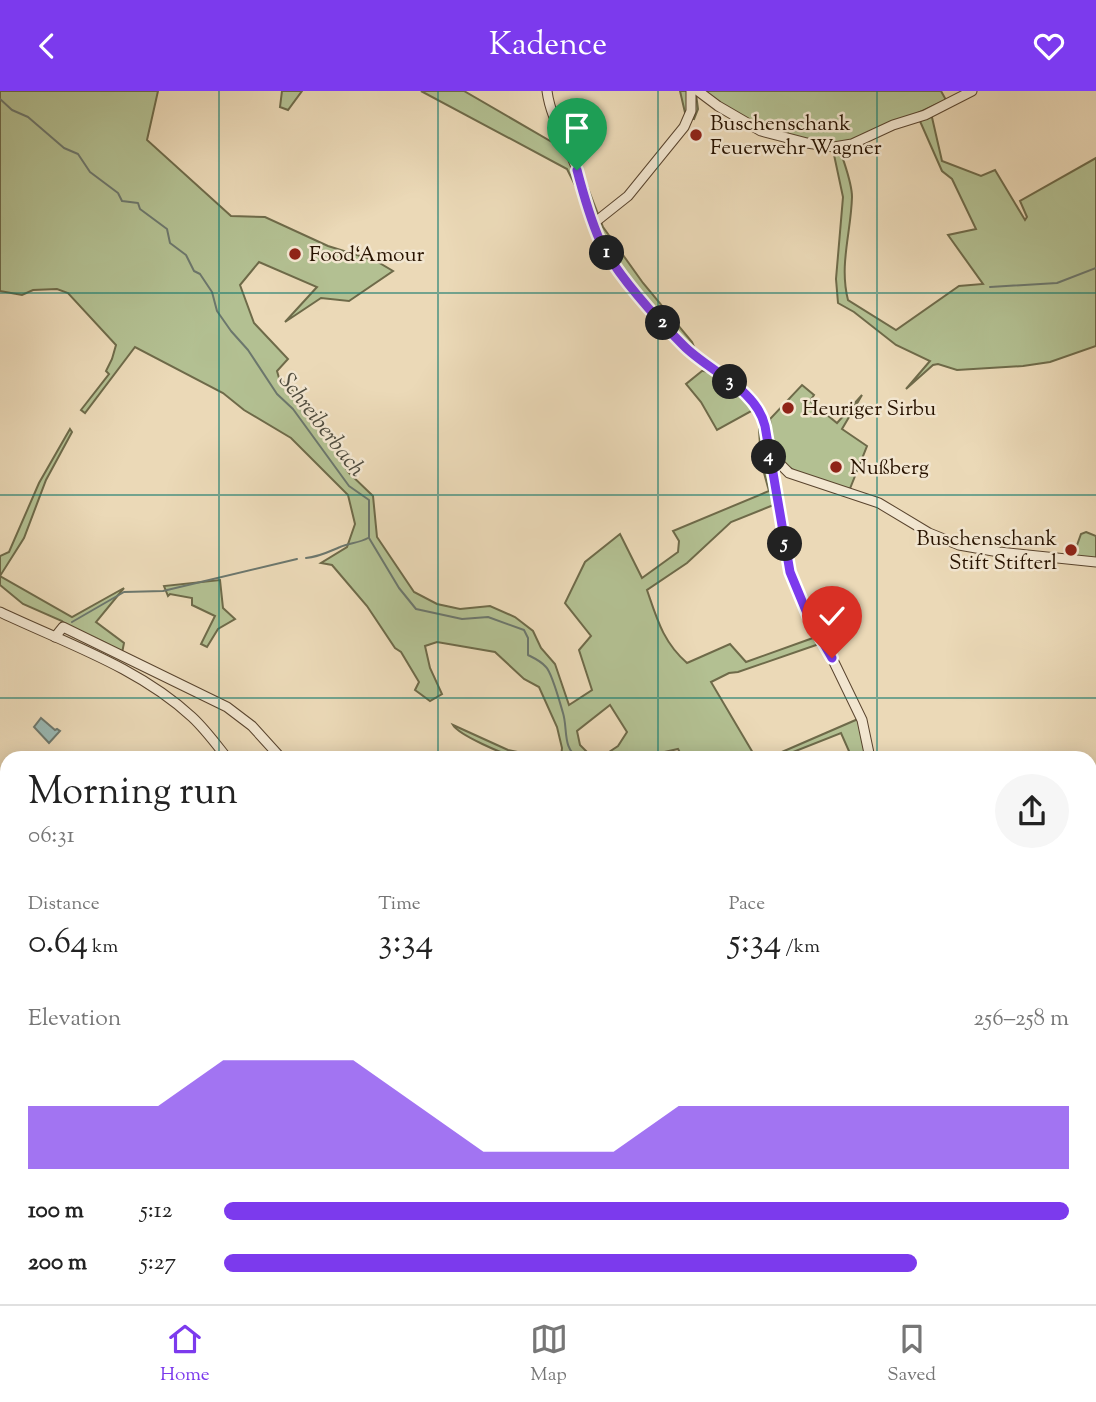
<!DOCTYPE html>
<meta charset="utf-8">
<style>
:root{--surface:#fff;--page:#f6f6f6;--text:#222;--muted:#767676;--line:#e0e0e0;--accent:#7c3aed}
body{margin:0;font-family:"Sorts Mill Goudy",serif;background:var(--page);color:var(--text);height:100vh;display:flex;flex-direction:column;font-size:26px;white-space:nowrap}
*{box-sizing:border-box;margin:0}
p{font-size:23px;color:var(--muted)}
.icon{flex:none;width:38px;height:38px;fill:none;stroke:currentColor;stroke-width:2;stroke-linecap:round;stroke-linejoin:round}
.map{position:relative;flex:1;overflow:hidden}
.sheet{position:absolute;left:0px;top:660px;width:1097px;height:555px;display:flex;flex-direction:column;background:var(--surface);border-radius:21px 21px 0 0;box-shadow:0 4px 18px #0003}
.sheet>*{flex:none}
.pin{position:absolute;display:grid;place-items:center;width:60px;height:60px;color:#fff;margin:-72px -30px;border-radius:50% 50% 50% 0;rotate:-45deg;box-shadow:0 0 7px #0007}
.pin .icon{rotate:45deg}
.km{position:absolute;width:35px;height:35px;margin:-18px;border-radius:50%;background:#222;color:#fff;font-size:19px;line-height:35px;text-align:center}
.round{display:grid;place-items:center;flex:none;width:74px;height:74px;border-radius:37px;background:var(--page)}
.headline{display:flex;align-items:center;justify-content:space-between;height:119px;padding:0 28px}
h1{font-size:38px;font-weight:600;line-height:52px}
.stats{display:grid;grid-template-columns:repeat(3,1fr);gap:10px;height:119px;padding:7px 28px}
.stats div{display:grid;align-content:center}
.stats b{font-size:35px;font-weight:600}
.stats small{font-size:19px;font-weight:400}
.stats p{font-size:19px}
.chart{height:196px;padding:14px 28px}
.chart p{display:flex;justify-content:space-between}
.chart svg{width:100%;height:126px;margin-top:7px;fill:var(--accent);opacity:.7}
ul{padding:0 28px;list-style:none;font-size:23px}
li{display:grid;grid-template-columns:112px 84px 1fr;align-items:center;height:52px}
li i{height:18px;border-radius:9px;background:var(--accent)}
header{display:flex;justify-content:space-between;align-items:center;height:91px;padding:0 28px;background:var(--accent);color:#fff;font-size:32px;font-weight:600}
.tabs{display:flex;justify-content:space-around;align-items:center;height:98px;border-top:2px solid var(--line);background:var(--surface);font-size:19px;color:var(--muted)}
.tabs a{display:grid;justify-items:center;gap:4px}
.tabs .on{color:var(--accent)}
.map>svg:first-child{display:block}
.green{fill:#b3c092;stroke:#6e6a49;stroke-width:2}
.water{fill:#99b9b5;stroke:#6c776d;stroke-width:2}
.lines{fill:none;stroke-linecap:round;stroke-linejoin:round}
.stream{stroke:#6c776d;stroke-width:2}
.minor-casing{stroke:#59442e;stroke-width:11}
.minor{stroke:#f2e6d0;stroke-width:9}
.route-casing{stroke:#fff;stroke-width:14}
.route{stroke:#7c3aed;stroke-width:9}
.grid{fill:none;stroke:#0f766e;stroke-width:2;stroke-opacity:0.55}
.poi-dot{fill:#8f2418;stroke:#f2e6d0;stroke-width:2.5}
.labels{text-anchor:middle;stroke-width:5;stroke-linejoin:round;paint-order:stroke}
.poi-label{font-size:21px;fill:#281300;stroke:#f2e6d0;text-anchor:start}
.water-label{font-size:23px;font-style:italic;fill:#504d3f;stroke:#f2e6d0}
</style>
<header><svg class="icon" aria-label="back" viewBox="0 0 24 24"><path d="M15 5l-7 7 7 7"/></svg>Kadence<svg class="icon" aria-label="heart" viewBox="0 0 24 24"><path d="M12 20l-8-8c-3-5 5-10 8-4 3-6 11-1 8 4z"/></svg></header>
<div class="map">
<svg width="1096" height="1213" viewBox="0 0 1096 1213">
<rect width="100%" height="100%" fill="#ebd9b7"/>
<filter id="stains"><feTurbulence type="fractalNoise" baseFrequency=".00286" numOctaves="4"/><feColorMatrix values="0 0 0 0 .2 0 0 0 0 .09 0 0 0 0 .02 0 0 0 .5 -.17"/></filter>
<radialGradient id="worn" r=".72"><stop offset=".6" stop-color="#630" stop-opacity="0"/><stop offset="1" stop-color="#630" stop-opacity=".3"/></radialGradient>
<g class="green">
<path d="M0,0H158L147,49L231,125L265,126L328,155L376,170L393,180L349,210L321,207L285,231L317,196L259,171L240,194L254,232L288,268L277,280L279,287L307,313L332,349L348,381L373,405L377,446L414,501L437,513L460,518L490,515L515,526L533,540L541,557L555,573L569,614L592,599L579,559L591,545L565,512L585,471L620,443L642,487L678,461L679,450L673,440L769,400L761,371L759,338L763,336L776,413L731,431L687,472L647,499C657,528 663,551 687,572L730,553L746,571L813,547L819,553L738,581L729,582L711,591L756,667H683L678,658L638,667H600L618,655L627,641L610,614L577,640L580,654L593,667H561L562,657L557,636L539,596L524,588L495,561L437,551L425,555L430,577L442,603L430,610L415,599L419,591L401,561L395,557L367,515L332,474L321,472L347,456L355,433L348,404L291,347L244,319L223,302L135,256L85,322L81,319L109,283L106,280L112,268L116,254L68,202L57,198L33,199L22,204L0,200Z"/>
<polygon points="282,0 302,0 288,19 280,16"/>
<polygon points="421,0 464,0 564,58 572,56 603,136 643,192 692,251 697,263 628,200 591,142 581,106 567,78"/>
<path d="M680,0H941L946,9L840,58C844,73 852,91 852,106C851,142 839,174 848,209L896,239L959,195L983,193L948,144L976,138L952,88L942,80L919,28L931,22L942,70L981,85L995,79L1025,129L1027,126L1020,110L1096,67V255L1050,271L1023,275L957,279L938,273L933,274L906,298L930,270L896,254L854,221L838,212L836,188L843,106L833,59L775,47L696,3L698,18L694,28L686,26Z"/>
<path d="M702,280C720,279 743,306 755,318L717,339L701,311L686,293Z"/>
<path d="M802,294L814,304L810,310L837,332L862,304L842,338L867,355L849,400C819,390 775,383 771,345C770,340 771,334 770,328Z"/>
<polygon points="70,338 72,341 46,389 24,447 0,485 0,465 9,461 39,392"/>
<polygon points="1086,441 1096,445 1096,469 1072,468 1081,443"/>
<polygon points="0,485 72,526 124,497 96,531 124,552 122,562 67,536 62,530 23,513 0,494"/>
<polygon points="220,489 223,517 235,528 218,538 207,556 201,553 215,525 192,514 192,507 170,503 168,505 164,495"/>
<polygon points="858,628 867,667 852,667 841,642 778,667 768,667"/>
<path d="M453,634L508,659L546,667C537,667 526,668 517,666C504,664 459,644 453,634Z"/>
<polygon points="0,737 7,743 7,794 0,794"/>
<polygon points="7,810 7,919 0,912 0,811"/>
<polygon points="1090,1024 1096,1025 1096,1062 1090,1062"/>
<polygon points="1090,1169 1096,1171 1096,1213 933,1213 925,1208 1090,1208"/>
</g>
<polygon class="water" points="41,627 55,639 57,638 60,640 49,652 34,636"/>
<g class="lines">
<g class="stream">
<path d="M0,8L12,19L28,26L64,57L78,63L90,81L118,102L122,110L138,112L140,118L167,138L170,152L186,164L194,180L200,183L212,201L217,220L231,240L248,259L277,303L293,318L349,395L369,409V447L399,497L416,518L462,528L488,526L524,539L528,547V564C534,567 541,570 546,576C552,582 560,612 563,622C568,638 562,658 579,667"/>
<polyline points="990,196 1057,192 1096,177"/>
<path d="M306,467C319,466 328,461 340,456C349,452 359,452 368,447"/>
<polyline points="72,531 124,501 163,500 297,468"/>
<polyline points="900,1208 913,1213"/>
</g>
<g class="minor-casing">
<g id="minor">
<path d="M547,0C551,30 568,52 577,79C585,103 589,128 600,150C617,185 656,227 683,254C708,280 757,297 765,335L790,481L809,527L832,567L862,629L870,667"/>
<polyline points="698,0 718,15 761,40 807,52 834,56 852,53 893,34 925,24 972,0"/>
<polyline points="594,132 628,105 684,36 691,20 691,0"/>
<polyline points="770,357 781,374 789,382 879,412 929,442 959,454 999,461 1096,471"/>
<path d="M0,521C65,552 138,576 192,626C205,638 216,653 227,667"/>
<polyline points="55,546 63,536 227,616 252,635 281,667"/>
<polyline points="1090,889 1096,893"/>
<polyline points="0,921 7,929"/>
<polyline points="1090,964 1096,949"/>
<polyline points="1090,986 1096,988"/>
<polyline points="182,1208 189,1213"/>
<polyline points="462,1208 462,1213"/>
<polyline points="643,1208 647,1213"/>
<polyline points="746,1208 751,1213"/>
</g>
</g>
<use href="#minor" class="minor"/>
</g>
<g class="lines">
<g class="route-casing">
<path id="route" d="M577,79C583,102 590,127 600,150C616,183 657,228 683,254C708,280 756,297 765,335L790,481L809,527L832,567"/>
</g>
<use href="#route" class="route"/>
</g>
<path class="grid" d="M219,0V667M438,0V667M658,0V667M877,0V667M0,202H1096M0,404H1096M0,607H1096M0,809H7M1090,809H1096M0,1011H7M1090,1011H1096M219,1208V1213M438,1208V1213M658,1208V1213M877,1208V1213"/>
<g class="poi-dot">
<circle cx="696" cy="44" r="7"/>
<circle cx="295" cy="163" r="7"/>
<circle cx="788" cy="317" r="7"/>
<circle cx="836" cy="376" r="7"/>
<circle cx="1071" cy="459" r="7"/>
</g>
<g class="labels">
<g class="poi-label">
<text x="710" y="39">Buschenschank<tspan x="710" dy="24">Feuerwehr Wagner</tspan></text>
<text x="309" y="170">Food‘Amour</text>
<text x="802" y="324">Heuriger Sirbu</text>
<text x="850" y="383">Nußberg</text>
<text x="1057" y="454" text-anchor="end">Buschenschank<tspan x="1057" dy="24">Stift Stifterl</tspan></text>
</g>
<g class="water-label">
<text transform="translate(323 333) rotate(52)" y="8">Schreiberbach</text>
</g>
</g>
<rect width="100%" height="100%" filter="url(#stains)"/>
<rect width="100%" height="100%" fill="url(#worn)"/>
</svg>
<div class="pin" style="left:577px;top:79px;background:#1e9e55"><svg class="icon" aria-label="arrive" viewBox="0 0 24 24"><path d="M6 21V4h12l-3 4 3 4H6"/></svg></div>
<div class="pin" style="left:832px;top:567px;background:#d93025"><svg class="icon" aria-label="check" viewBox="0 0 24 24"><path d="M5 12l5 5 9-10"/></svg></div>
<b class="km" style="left:607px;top:162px">1</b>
<b class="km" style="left:663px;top:232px">2</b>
<b class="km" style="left:730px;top:291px">3</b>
<b class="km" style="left:769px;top:366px">4</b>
<b class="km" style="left:785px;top:453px">5</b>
<section class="sheet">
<div class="headline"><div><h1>Morning run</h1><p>06:31</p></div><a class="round"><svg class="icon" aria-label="share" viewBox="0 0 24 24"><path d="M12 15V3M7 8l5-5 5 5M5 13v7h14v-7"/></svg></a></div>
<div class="stats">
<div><p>Distance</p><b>0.64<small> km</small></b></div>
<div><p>Time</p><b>3:34</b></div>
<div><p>Pace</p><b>5:34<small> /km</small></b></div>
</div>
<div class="chart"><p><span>Elevation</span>256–258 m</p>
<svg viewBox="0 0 160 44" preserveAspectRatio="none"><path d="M0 44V22L10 22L20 22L30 6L40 6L50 6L60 22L70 38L80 38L90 38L100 22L110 22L120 22L130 22L140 22L150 22L160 22V44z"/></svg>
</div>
<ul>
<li><b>100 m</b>5:12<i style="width:100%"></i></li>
<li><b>200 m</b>5:27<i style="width:82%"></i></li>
</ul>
</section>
</div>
<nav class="tabs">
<a class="on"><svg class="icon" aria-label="home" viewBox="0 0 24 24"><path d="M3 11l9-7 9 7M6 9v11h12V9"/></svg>Home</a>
<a><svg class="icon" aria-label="map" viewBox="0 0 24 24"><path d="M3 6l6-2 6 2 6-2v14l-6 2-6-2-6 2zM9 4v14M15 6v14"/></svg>Map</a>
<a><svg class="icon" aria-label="saved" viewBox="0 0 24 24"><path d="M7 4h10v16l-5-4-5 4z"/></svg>Saved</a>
</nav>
